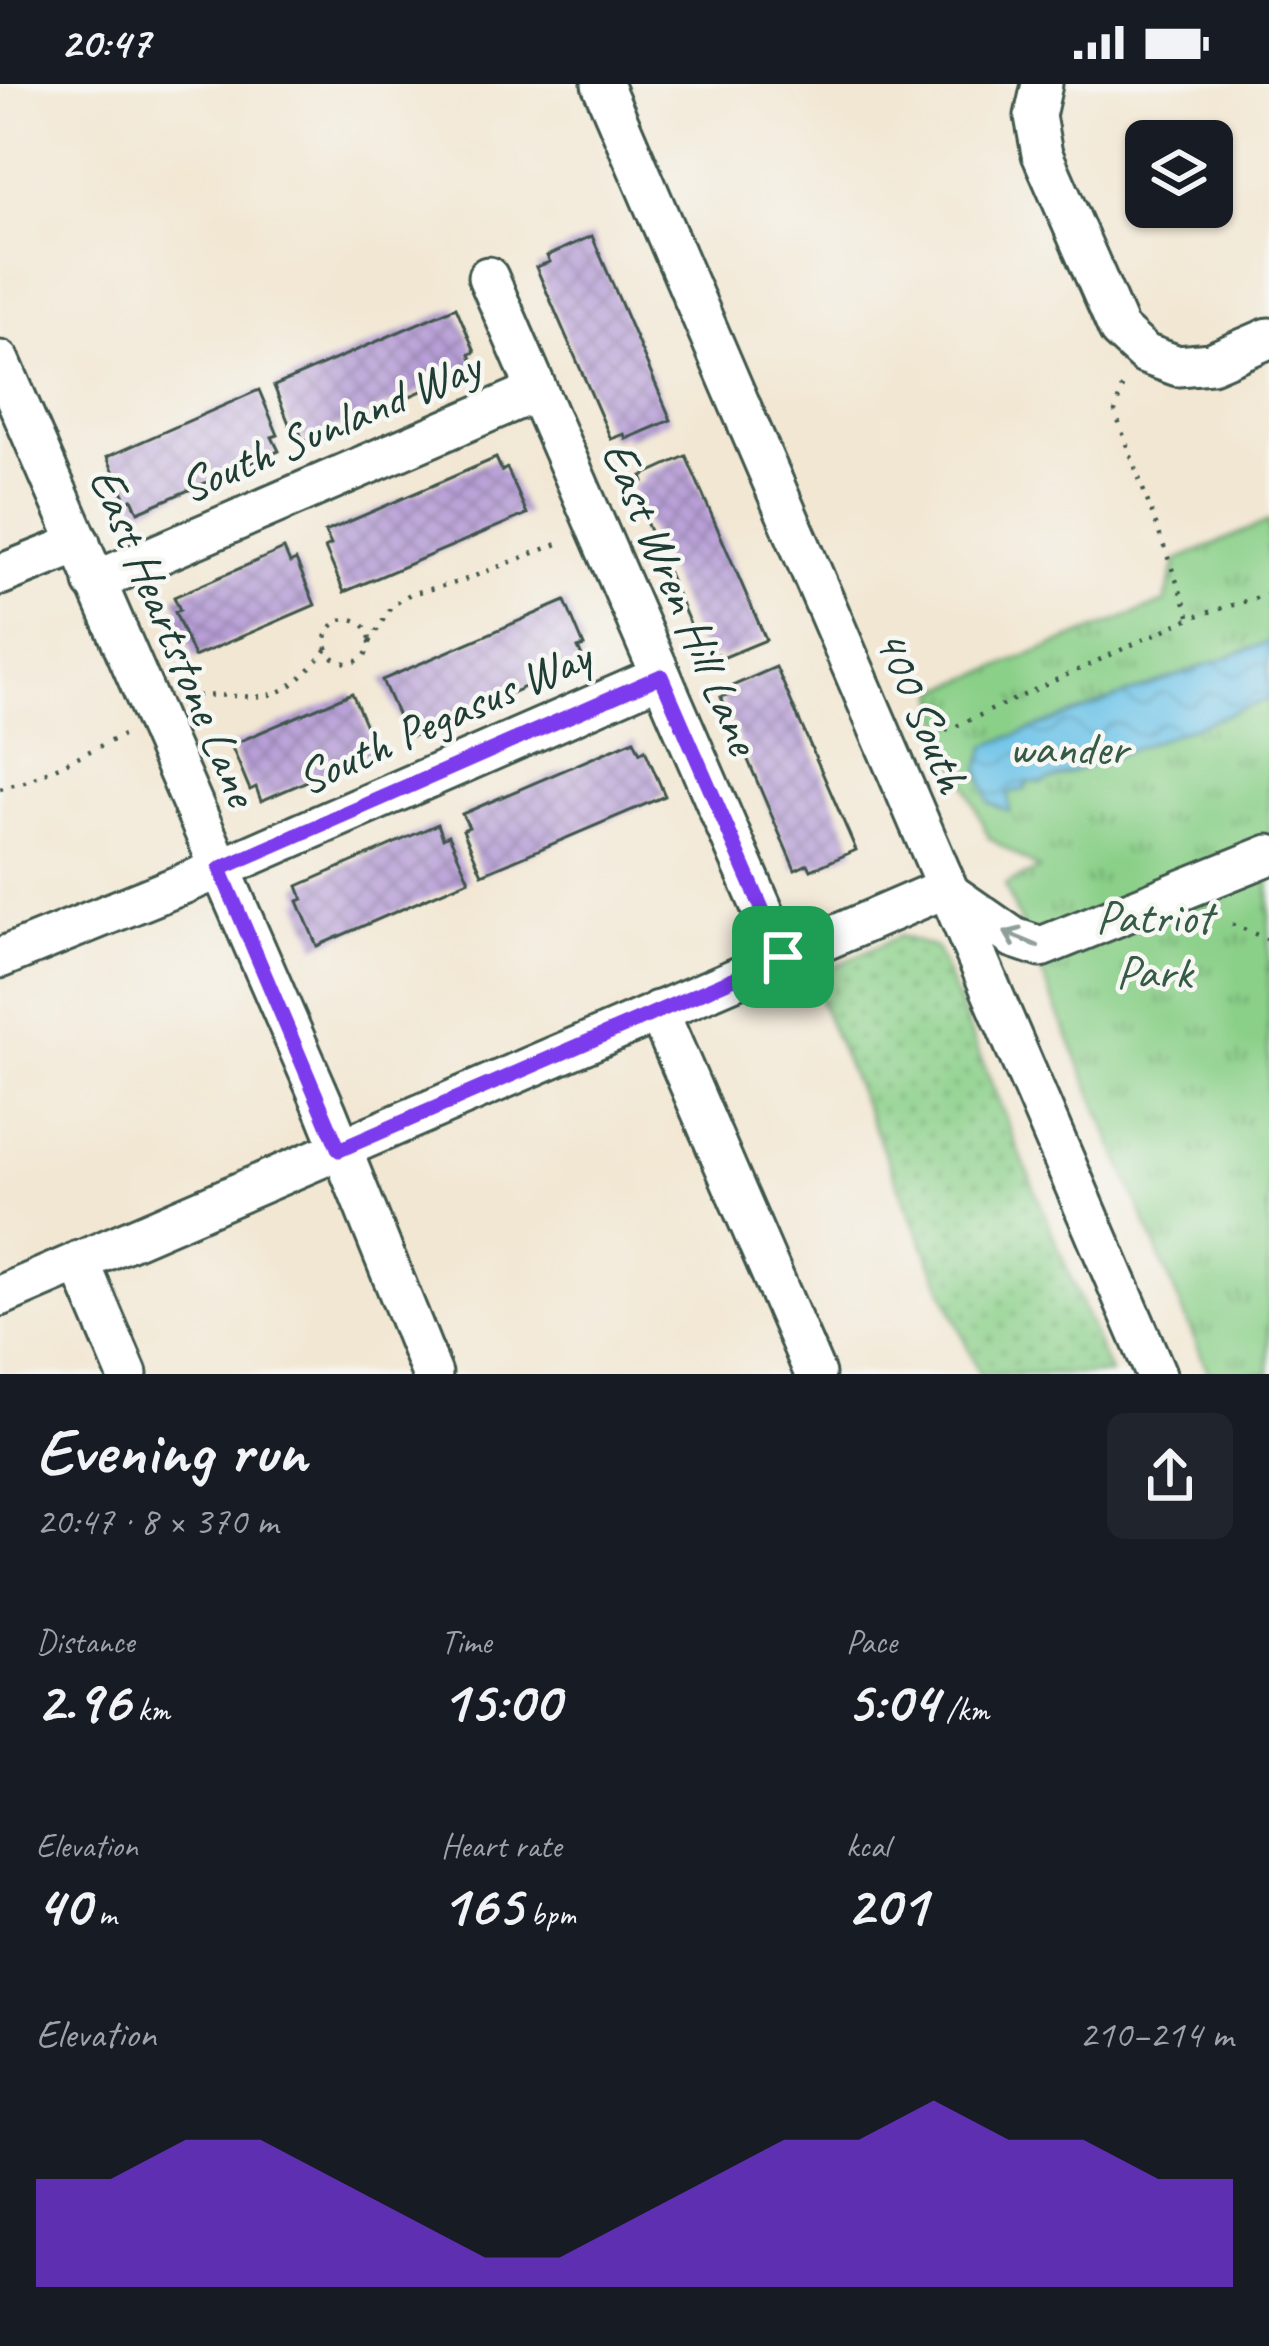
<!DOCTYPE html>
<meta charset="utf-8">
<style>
:root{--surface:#171b24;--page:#20242c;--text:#f1f3f6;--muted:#9ea1a6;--accent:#7c3aed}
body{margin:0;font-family:Caveat,sans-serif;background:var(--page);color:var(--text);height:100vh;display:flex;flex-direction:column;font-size:45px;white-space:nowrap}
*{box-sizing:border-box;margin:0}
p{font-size:39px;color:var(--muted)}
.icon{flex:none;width:66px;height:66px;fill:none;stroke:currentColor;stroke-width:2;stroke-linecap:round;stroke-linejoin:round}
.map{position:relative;height:1290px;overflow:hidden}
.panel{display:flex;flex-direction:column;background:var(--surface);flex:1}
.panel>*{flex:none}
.tools{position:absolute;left:1125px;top:36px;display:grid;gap:24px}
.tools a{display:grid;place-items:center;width:108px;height:108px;border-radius:18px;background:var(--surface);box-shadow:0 3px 9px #0004;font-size:60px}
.pin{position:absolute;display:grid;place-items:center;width:102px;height:102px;color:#fff;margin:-51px;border-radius:24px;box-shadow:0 6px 18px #0006}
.round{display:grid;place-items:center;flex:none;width:126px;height:126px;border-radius:18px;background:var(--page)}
.head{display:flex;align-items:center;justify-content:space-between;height:204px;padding:0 36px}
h1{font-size:66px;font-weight:700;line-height:90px}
.metrics{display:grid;grid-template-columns:repeat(3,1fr);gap:18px;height:204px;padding:12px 36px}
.metrics div{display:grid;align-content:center}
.metrics b{font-size:60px;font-weight:700}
.metrics small{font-size:33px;font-weight:400}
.metrics p{font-size:33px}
.chart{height:336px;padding:24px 36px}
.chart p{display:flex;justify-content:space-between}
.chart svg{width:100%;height:216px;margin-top:12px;fill:var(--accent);opacity:.7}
.status{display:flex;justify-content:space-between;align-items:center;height:84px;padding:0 60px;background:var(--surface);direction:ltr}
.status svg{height:33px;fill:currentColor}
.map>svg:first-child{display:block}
.grass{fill:url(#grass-dots);stroke:#55865e;stroke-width:3}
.park{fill:url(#park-tufts);stroke:#55865e;stroke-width:3}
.water{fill:url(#water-waves);stroke:#45808e;stroke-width:3}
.building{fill:url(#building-cross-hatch)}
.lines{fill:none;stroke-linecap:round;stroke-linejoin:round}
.minor-casing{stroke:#3f564c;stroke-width:45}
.path{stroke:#3f564c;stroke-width:4.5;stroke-dasharray:3 9;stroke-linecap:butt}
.minor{stroke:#fff;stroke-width:39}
.oneway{stroke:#8f9e9a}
.route-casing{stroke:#fff;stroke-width:24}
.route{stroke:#7c3aed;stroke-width:15}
.labels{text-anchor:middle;stroke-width:9;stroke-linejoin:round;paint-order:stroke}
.street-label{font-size:48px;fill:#1f3d34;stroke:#f6f6f2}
.park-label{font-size:48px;fill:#355a45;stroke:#f6f6f2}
</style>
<div class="status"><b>20:47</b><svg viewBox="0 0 49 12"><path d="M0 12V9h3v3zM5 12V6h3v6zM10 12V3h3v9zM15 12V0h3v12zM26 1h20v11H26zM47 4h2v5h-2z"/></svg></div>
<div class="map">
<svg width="1269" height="1290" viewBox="0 0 1269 1290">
<defs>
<pattern id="grass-dots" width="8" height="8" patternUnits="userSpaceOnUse" patternTransform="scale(3)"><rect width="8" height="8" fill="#8bd089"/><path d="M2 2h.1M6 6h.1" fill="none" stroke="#71aa71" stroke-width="1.8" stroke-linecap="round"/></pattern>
<pattern id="park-tufts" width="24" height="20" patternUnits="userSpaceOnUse" patternTransform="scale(3)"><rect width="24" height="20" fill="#8bd089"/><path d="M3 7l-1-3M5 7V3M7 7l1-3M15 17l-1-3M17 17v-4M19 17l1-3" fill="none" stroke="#71aa71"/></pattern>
<pattern id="water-waves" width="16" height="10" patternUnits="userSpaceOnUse" patternTransform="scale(3)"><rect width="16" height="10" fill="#6bc2e8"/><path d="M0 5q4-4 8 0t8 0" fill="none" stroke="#579fbd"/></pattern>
<pattern id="building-cross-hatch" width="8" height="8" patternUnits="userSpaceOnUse" patternTransform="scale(3)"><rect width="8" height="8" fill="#b89fd7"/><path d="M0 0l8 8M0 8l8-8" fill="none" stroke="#9583af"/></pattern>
</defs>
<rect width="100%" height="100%" fill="#f6f6f2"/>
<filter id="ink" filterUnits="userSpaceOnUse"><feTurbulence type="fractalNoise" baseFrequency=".00833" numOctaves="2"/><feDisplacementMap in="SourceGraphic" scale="24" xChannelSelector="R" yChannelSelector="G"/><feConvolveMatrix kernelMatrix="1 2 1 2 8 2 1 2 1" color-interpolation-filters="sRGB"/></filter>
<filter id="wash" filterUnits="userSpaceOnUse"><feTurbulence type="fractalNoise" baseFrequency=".004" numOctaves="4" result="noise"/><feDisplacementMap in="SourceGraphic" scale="48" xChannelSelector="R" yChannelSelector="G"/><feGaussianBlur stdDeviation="2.7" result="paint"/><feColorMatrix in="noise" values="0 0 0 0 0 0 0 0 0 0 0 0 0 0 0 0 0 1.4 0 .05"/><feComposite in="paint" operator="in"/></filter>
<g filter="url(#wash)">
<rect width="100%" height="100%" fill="#f2e7d3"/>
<polygon class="grass" points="900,852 936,864 1110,1290 979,1290 810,894"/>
<polygon class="park" points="1269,437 1269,1290 1209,1290 1005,801 1039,785 989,754 943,649 937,607 1165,518 1177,476"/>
<polygon class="water" points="1269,558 1269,615 1042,699 1027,698 1026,705 1008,710 1010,728 989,719 979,685 986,662"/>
<g id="blocks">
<g class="building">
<polygon points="592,152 671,336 626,355 624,350 611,355 536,183 550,178 547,172"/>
<polygon points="456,223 475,268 470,270 475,284 304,358 298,344 292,347 274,302"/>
<polygon points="259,306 278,351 272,353 279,367 138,428 132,415 127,417 107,373"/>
<polygon points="686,372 766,556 720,575 718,570 705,575 631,403 644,397 642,392"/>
<polygon points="496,374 502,387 507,384 527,430 344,508 325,464 331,461 325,448"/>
<polygon points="284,465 290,479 296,476 315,521 194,573 175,528 180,526 174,513"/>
<polygon points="565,517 584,562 578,564 584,577 413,652 407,638 402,641 382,596"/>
<polygon points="776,583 856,766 811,786 808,780 795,786 721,613 734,608 732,602"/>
<polygon points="352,609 371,654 366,656 372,669 261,717 256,703 250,706 231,661"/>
<polygon points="634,656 640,669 645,666 665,712 482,790 463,746 469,743 462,730"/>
<polygon points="438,740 443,754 449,751 469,796 317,862 298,817 303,815 298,802"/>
</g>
</g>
</g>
<g filter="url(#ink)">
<use href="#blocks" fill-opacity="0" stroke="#3f564c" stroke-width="3"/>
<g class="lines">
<g class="minor-casing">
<g id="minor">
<polyline points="602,0 1156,1290"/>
<polyline points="1042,0 1035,32 1042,70 1119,246 1145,270 1178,282 1211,279 1269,254"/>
<polyline points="488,193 783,873"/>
<polyline points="0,277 326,1027 432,1290"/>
<polyline points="0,491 80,459"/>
<polyline points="94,498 537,307"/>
<polyline points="948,808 1014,854 1041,863 1269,771"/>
<polyline points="0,874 220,785 661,592"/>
<polyline points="658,927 815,1290"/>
<polyline points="79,1177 127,1290"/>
<polyline points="0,1212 943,805"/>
</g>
</g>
<g class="path">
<polyline points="1122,303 1115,328 1190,534"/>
<circle cx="348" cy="557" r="22"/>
<polyline points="370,558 391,523 410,510 459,498 565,457"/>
<path d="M185,613C261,605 271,634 327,565"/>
<polyline points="935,652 1190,534 1269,510"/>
<polyline points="0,705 28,697 123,651"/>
<polyline points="1232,840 1269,856"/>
</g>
<use href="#minor" class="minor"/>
</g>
<defs><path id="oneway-shaft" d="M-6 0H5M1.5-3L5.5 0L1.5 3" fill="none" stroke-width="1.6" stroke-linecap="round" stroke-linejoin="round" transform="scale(3)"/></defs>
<use class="oneway" href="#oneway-shaft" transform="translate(1021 855) rotate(-157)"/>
</g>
<g class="lines" filter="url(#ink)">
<g class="route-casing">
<polygon id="route" points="661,592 783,873 339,1066 220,785"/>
</g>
<use href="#route" class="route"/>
</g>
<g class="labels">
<g class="street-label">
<text transform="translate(329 341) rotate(-23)" y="17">South Sunland Way</text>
<text transform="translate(682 513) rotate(67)" y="17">East Wren Hill Lane</text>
<text transform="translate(175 552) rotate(67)" y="17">East Heartstone Lane</text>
<text transform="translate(923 626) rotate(67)" y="17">400 South</text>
<text transform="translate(443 632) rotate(-24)" y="17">South Pegasus Way</text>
</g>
<g class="park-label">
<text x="1068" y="680">wander</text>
<text x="1154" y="849">Patriot<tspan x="1154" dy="55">Park</tspan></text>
</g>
</g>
</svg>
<div class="tools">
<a><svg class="icon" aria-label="layers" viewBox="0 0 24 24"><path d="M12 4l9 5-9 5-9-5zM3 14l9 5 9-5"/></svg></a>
</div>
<div class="pin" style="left:783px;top:873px;background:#1e9e55"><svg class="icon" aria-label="arrive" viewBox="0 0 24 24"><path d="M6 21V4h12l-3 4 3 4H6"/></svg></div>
</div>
<section class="panel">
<div class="head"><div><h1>Evening run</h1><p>20:47 · 8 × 370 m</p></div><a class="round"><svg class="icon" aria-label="share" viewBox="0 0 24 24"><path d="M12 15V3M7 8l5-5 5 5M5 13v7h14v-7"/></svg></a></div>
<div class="metrics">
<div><p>Distance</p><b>2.96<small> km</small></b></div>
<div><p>Time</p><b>15:00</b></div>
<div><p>Pace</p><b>5:04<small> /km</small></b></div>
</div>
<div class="metrics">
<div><p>Elevation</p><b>40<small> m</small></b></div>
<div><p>Heart rate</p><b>165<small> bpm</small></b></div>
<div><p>kcal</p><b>201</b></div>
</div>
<div class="chart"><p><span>Elevation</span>210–214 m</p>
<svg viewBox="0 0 160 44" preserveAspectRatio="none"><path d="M0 44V22L10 22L20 14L30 14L40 22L50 30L60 38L70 38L80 30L90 22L100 14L110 14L120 6L130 14L140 14L150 22L160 22V44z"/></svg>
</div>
</section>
